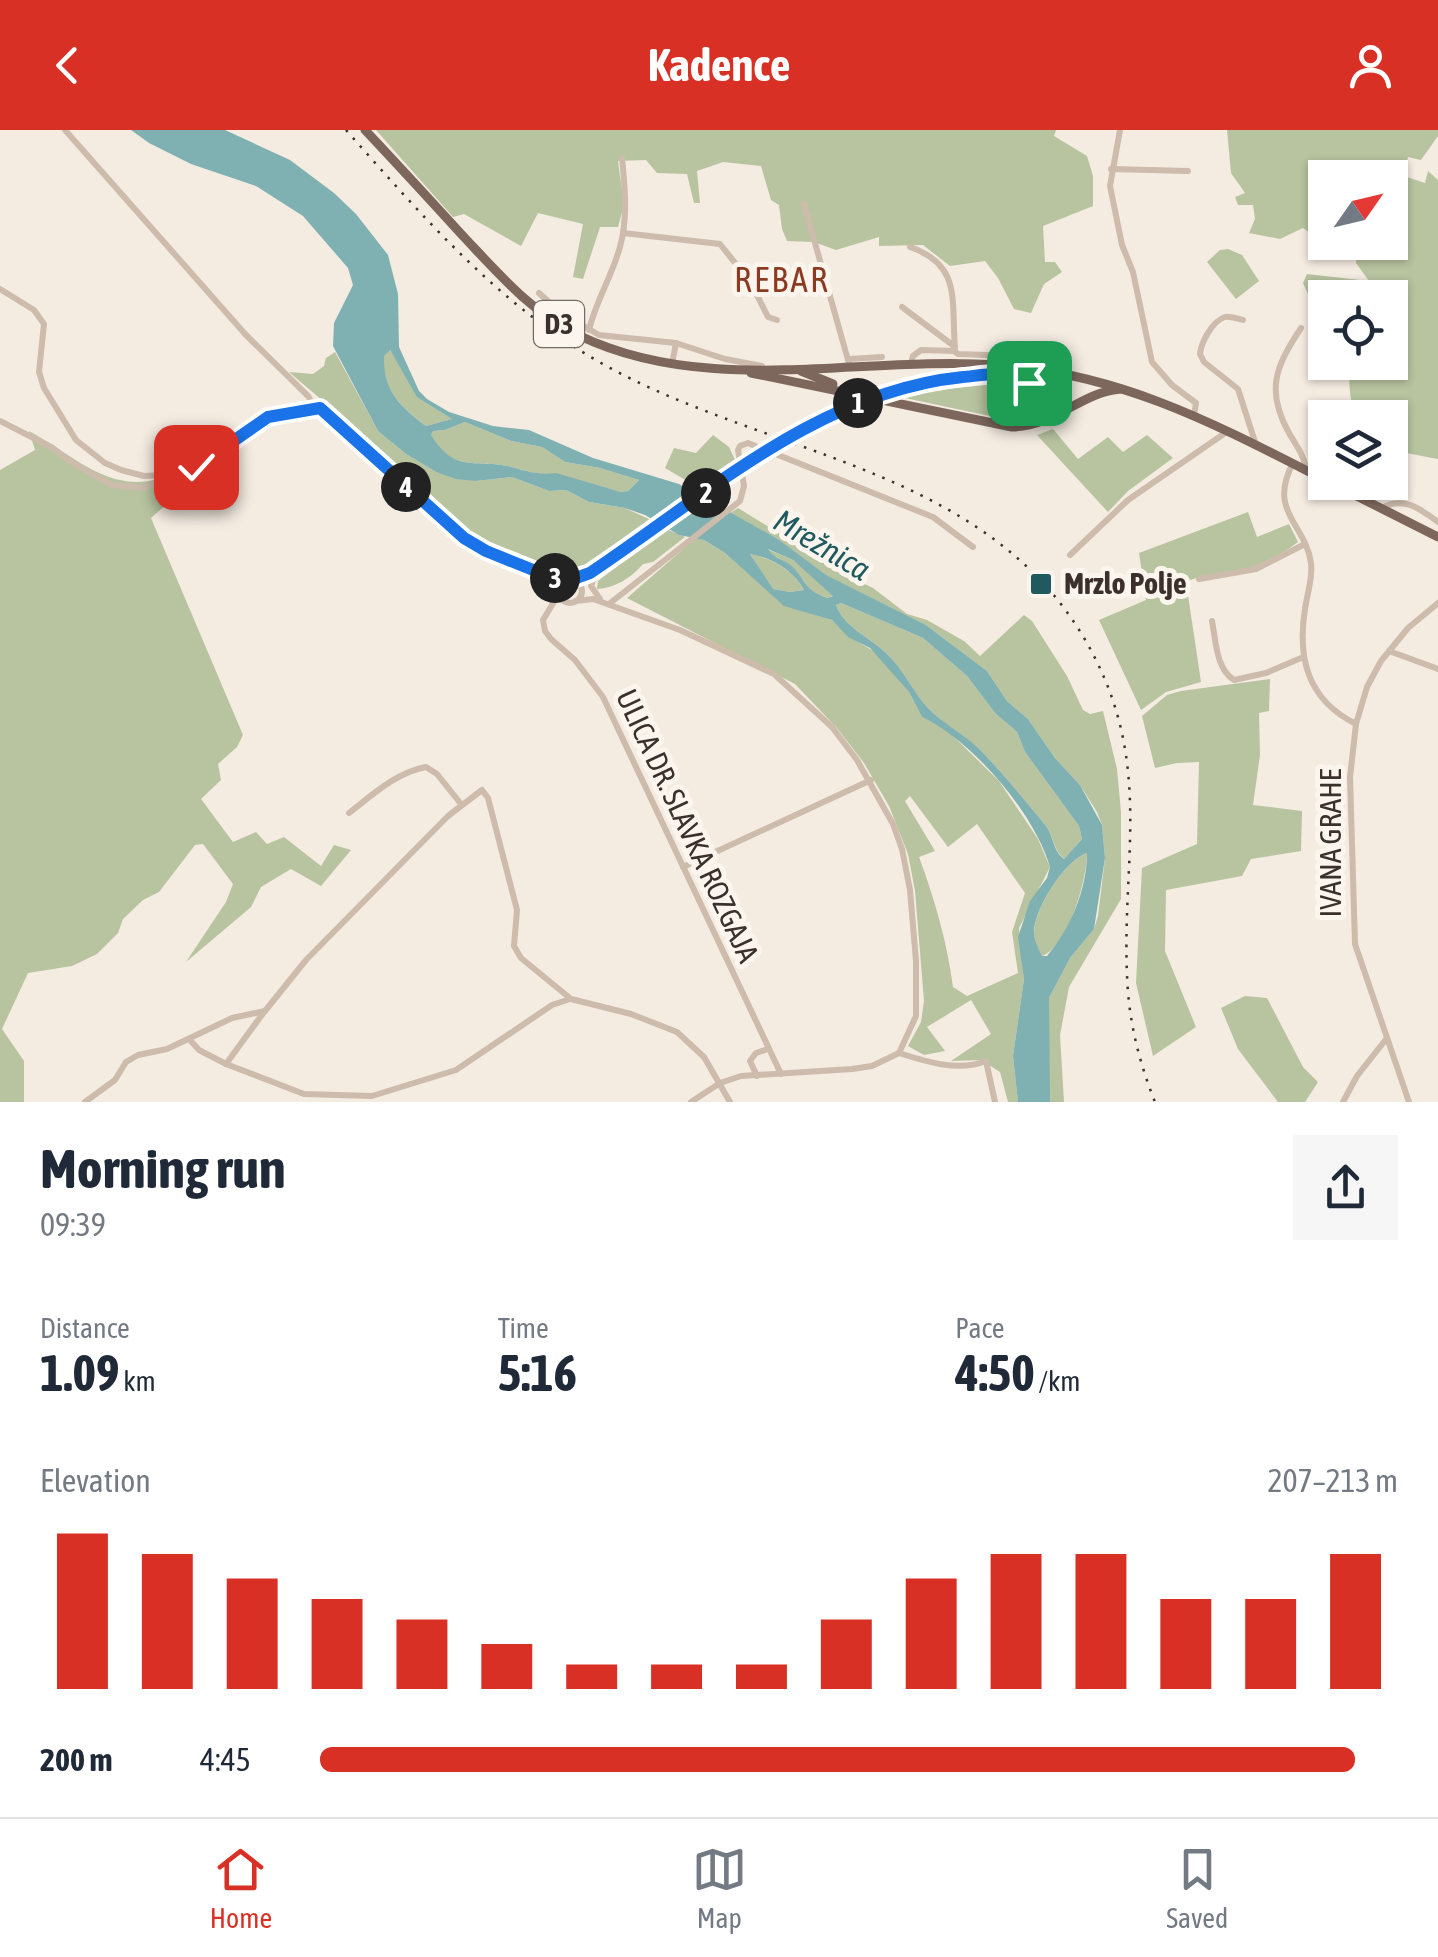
<!DOCTYPE html>
<meta charset="utf-8">
<style>
:root{--surface:#fff;--page:#f6f6f7;--text:#1f2937;--muted:#747a83;--line:#e0e1e3;--accent:#d93025}
body{margin:0;font-family:"Asap Condensed",sans-serif;background:var(--page);color:var(--text);height:100vh;display:flex;flex-direction:column;font-size:38px;white-space:nowrap}
*{box-sizing:border-box;margin:0}
p{font-size:32px;color:var(--muted)}
.icon{flex:none;width:55px;height:55px;fill:none;stroke:currentColor;stroke-width:2;stroke-linecap:round;stroke-linejoin:round}
.map{position:relative;height:972px;overflow:hidden}
.drawer{display:flex;flex-direction:column;background:var(--surface);flex:1}
.drawer>*{flex:none}
.needle{width:65px;rotate:56deg}
.buttons{position:absolute;left:1308px;top:30px;display:grid;gap:20px}
.buttons a{display:grid;place-items:center;width:100px;height:100px;border-radius:0px;background:var(--surface);box-shadow:0 2px 8px #0004;font-size:50px}
.pin{position:absolute;display:grid;place-items:center;width:85px;height:85px;color:#fff;margin:-42px;border-radius:20px;box-shadow:0 5px 15px #0006}
.km{position:absolute;width:50px;height:50px;margin:-25px;border-radius:50%;background:#222;color:#fff;font-size:28px;line-height:50px;text-align:center}
.round{display:grid;place-items:center;flex:none;width:105px;height:105px;border-radius:0px;background:var(--page)}
.headline{display:flex;align-items:center;justify-content:space-between;height:170px;padding:0 40px}
h1{font-size:55px;font-weight:700;line-height:75px}
.figures{display:grid;grid-template-columns:repeat(3,1fr);gap:15px;height:170px;padding:10px 40px}
.figures div{display:grid;align-content:center}
.figures b{font-size:50px;font-weight:700}
.figures small{font-size:28px;font-weight:400}
.figures p{font-size:28px}
.chart{height:280px;padding:20px 40px}
.chart p{display:flex;justify-content:space-between}
.chart svg{width:100%;height:180px;margin-top:10px;stroke:var(--accent);stroke-width:6}
ul{padding:0 40px;list-style:none;font-size:32px}
li{display:grid;grid-template-columns:160px 120px 1fr;align-items:center;height:75px}
li i{height:25px;border-radius:12px;background:var(--accent)}
header{display:flex;justify-content:space-between;align-items:center;height:130px;padding:0 40px;background:var(--accent);color:#fff;font-size:45px;font-weight:700}
.dock{display:flex;justify-content:space-around;align-items:center;height:140px;border-top:2px solid var(--line);background:var(--surface);font-size:28px;color:var(--muted)}
.dock a{display:grid;justify-items:center;gap:5px}
.dock .selected{color:var(--accent)}
.map>svg:first-child{display:block}
.green{fill:#b8c4a0;fill-rule:evenodd}
.water{fill:#7fb0b2;fill-rule:evenodd}
.lines{fill:none;stroke-linecap:round;stroke-linejoin:round}
.minor{stroke:#cdbbac;stroke-width:6}
.major{stroke:#7d675c;stroke-width:9}
.rail{stroke:#3b302b;stroke-width:2.5;stroke-dasharray:2.5 8;stroke-linecap:butt}
.route-casing{stroke:#fff;stroke-width:20}
.route{stroke:#1a73e8;stroke-width:12}
.poi-dot{fill:#1f5a5e;stroke:#fbf5ee;stroke-width:4}
.labels{text-anchor:middle;stroke-width:10;stroke-linejoin:round;paint-order:stroke}
.shield{fill:#fbf5ee;stroke:#756b66;stroke-width:2.5}
.shield-label{font-size:28px;font-weight:bold;fill:#3b302b}
.poi-label{font-size:30px;font-weight:bold;fill:#3b302b;stroke:#fbf5ee;text-anchor:start}
.street-label{font-size:30px;fill:#3b302b;stroke:#fbf5ee}
.water-label{font-size:32px;font-style:italic;fill:#1f5a5e;stroke:#fbf5ee}
.quarter-label{font-size:35px;letter-spacing:2.5px;fill:#8c3b22;stroke:#fbf5ee}
</style>
<header><svg class="icon" aria-label="back" viewBox="0 0 24 24"><path d="M15 5l-7 7 7 7"/></svg>Kadence<svg class="icon" aria-label="person" viewBox="0 0 24 24"><circle cx="12" cy="8" r="4"/><path d="M4 21q1-7 8-7t8 7"/></svg></header>
<div class="map">
<svg width="1438" height="972" viewBox="0 0 1438 972">
<rect width="100%" height="100%" fill="#f4ebe1"/>
<g class="green">
<polygon points="376,0 1056,0 1054,6 1087,26 1093,46 1093,76 1043,96 1045,132 1055,132 1062,142 1044,154 1031,183 1014,179 998,148 985,131 950,136 923,115 879,116 879,107 836,120 814,112 787,111 782,99 779,75 771,70 761,36 723,32 697,41 700,73 694,73 687,44 657,43 646,30 618,31 624,75 618,97 600,97 583,149 573,147 583,94 538,83 521,116 464,84 453,87"/>
<path d="M1227,0H1438V6L1421,30L1408,27L1404,46L1425,53L1428,41L1438,50V329L1390,320V288L1356,287C1351,273 1347,253 1351,238L1379,243V233L1390,232V168H1325V172L1312,173L1303,153L1307,144L1369,151L1356,133L1358,113L1390,112V48H1325V109L1321,110L1303,98L1280,109L1249,103L1255,89L1253,75H1238L1235,67L1245,63L1231,43Z"/>
<polygon points="1228,119 1242,125 1259,151 1236,169 1207,132 1220,120"/>
<path d="M389,219C411,252 416,269 453,289L426,296C400,276 383,261 383,226Z"/>
<polygon points="335,222 378,301 406,324 436,342 476,351 512,347 549,361 566,360 589,372 625,378 653,391 577,441 562,441 517,425 474,405 439,376 391,329 289,242 313,244 324,236 326,228"/>
<polygon points="1016,252 1025,255 1032,269 1027,283 1013,291 905,268 905,263"/>
<path d="M465,292L511,311L542,317L565,332L600,338L639,350L628,361L621,362L556,344C540,346 523,340 508,336C472,329 455,343 430,305L433,301L445,300Z"/>
<polygon points="1053,299 1078,329 1108,307 1123,322 1147,305 1173,328 1128,361 1108,382 1037,305"/>
<path d="M29,301C72,324 110,365 161,348L177,365L151,388L243,605L237,617L218,634L221,650L201,669L233,712L256,702L267,714L284,707L321,736L334,715L351,720L321,756L291,739L261,757L251,777L186,832L226,772L233,754L203,714L195,715L159,762L143,770L123,789L118,803L97,824L72,836L28,843L2,899L24,931V972H0V340L35,320Z"/>
<polygon points="713,305 729,317 736,332 699,358 665,338 674,318 696,323"/>
<polygon points="738,378 848,446 873,458 907,484 927,490 964,511 980,526 1024,485 1032,491 1067,546 1083,580 1090,584 1103,581 1117,639 1121,682 1121,769 1069,857 1060,905 1064,972 1050,972 1047,960 1049,868 1070,828 1094,799 1098,786 1105,728 1102,695 1097,682 1080,655 1055,628 1028,589 1007,571 987,541 926,495 825,445 778,409 730,383"/>
<path d="M1248,382L1257,407L1289,394L1298,412C1281,425 1262,436 1241,440C1222,444 1203,444 1186,452L1201,552L1166,562L1141,580L1099,490L1146,470L1139,423Z"/>
<path d="M666,399L685,407L653,432L643,434C631,448 615,458 597,459L598,451Z"/>
<path d="M696,408L704,410L725,423L784,475L832,490L848,506L875,522L909,562L922,587L944,597L999,651L1038,709L1050,737L1019,798L1024,849L1013,926L1018,972H1008L1000,942L981,930L951,931L991,904L971,870L927,897L945,921L924,925L908,916L921,892L924,871L915,761L908,724L889,676L864,633L837,598L795,554L627,468ZM910,666L948,717L977,694L1025,763L1012,802L1018,843L967,866L953,857C947,812 935,770 919,727L935,721L905,671Z"/>
<path d="M767,419L793,430L834,465L827,468C799,457 807,448 788,434C780,428 774,427 767,419Z"/>
<path d="M750,424C770,427 794,441 804,460L790,462L772,459Z"/>
<path d="M841,473L923,508L967,546L995,583L1017,602L1025,622L1079,696L1082,709L1064,729C1054,721 1054,707 1046,696C1027,673 1007,648 986,626C969,607 944,595 927,577C912,560 903,538 885,522C869,507 844,497 836,475Z"/>
<polygon points="1270,549 1269,581 1259,583 1260,625 1253,675 1302,681 1301,721 1251,729 1242,746 1166,760 1165,821 1196,897 1153,926 1136,853 1142,738 1197,714 1199,632 1177,633 1155,638 1142,586 1167,565 1181,561"/>
<path d="M1087,723C1087,750 1068,816 1042,826C1039,820 1034,810 1034,803C1034,779 1065,730 1087,723Z"/>
<polygon points="1245,866 1267,868 1303,937 1318,952 1305,972 1278,972 1238,919 1221,878"/>
</g>
<path class="water" d="M131,0H225L290,30L334,63L356,84L388,125L398,164L399,217L419,261L427,269L449,282L493,296L529,300L593,328L679,354L778,409L826,445L926,495L987,541L1007,571L1028,589L1055,628L1080,655L1102,695L1105,728L1094,799L1070,828L1049,868L1050,972H1018L1013,926L1024,849L1018,807L1030,771L1047,748L1050,737C1035,684 972,610 922,587L909,562L870,518L848,507L832,490L784,476L725,423L704,410L679,405L645,385L625,378L589,372L566,360L549,361L512,347L476,351L456,349L436,342L406,324L378,301L333,216L334,193L353,155L348,138L303,86L256,56L191,34L149,13ZM390,220L417,267L452,289L426,296C400,276 383,261 384,226ZM465,292L511,311L542,317L565,332L600,338L639,350L628,361L621,362L556,343C539,346 523,340 508,336C472,329 455,343 431,305L433,301L445,300ZM768,419L793,430L833,466L827,468C799,457 807,448 789,434C780,428 774,428 768,419ZM750,424C771,427 794,441 804,460L790,462L773,459ZM841,473L923,508L967,546L995,583L1017,602L1025,622L1079,696L1082,709L1064,729C1053,721 1054,707 1046,696C1027,673 1007,648 986,626C969,606 945,596 927,577C912,560 903,538 885,522C869,507 844,497 836,475ZM1087,723C1087,760 1070,799 1047,826H1042C1039,819 1034,810 1034,803C1034,779 1065,730 1087,723Z"/>
<g class="lines">
<g class="minor">
<polyline points="65,0 246,205 308,266 315,278"/>
<polyline points="1120,0 1110,56 1122,115 1133,142 1152,232 1172,255 1196,273 1194,285"/>
<polyline points="1111,39 1188,41"/>
<polyline points="804,74 850,237"/>
<polyline points="623,103 720,114 751,153 768,187 777,190"/>
<path d="M910,117C962,135 951,170 955,218L954,221L921,220L913,226L911,234"/>
<polyline points="0,159 34,180 44,194 39,242 44,258 76,310 105,333 121,340 144,346 185,344 268,287 320,278 464,408 486,421 564,450"/>
<polyline points="539,163 560,182 599,205 676,213 672,234"/>
<polyline points="902,177 954,216"/>
<path d="M1243,190C1240,189 1228,186 1225,187C1212,191 1201,213 1200,224L1204,232L1238,259L1256,315"/>
<path d="M1301,198C1276,236 1265,260 1289,303C1296,315 1304,325 1306,339"/>
<path d="M589,200C596,171 612,146 620,117C628,88 625,58 622,28"/>
<polyline points="676,213 725,229 762,236"/>
<polyline points="954,221 958,224 1014,226"/>
<polyline points="849,229 882,227"/>
<polyline points="1017,246 1032,258 1034,275"/>
<polyline points="0,291 53,318 71,332 112,355 144,358 170,347"/>
<path d="M1293,333C1267,382 1306,394 1311,433C1313,448 1307,464 1305,479C1297,529 1308,570 1356,594"/>
<path d="M1381,378C1404,366 1419,378 1438,392"/>
<polyline points="1070,425 1128,370 1228,301"/>
<polyline points="596,441 591,456 600,469"/>
<circle cx="570" cy="461" r="12"/>
<path d="M573,449L589,443C692,374 791,285 915,255C954,245 997,245 1037,242"/>
<polyline points="1199,449 1256,439 1303,415"/>
<polyline points="558,465 543,490 545,501 551,509 575,530 603,567 781,944"/>
<polyline points="576,471 593,469 680,500 774,544 832,597 857,630 893,694 902,719 910,760 916,831 916,886 899,923 872,936 852,939 741,946 720,953 691,972"/>
<polyline points="609,474 740,371 744,356 738,320 740,316 748,313 933,387 973,417"/>
<path d="M1212,491C1216,511 1216,539 1234,550L1266,543L1301,528"/>
<polyline points="1389,521 1438,539"/>
<path d="M349,683C372,665 397,642 426,637L437,644L461,674"/>
<polyline points="683,737 871,650"/>
<polyline points="189,909 199,920 226,934 304,964 372,966 456,940 552,875 570,869"/>
<path d="M899,923C927,932 959,942 986,931L995,972"/>
<polyline points="226,934 264,882"/>
<polyline points="757,946 750,931 756,923 768,919"/>
<polyline points="85,972 115,950 126,932 138,925 167,919 232,888 265,881 306,830 448,686 482,660 488,668 517,780 514,816 521,828 571,869 631,884 677,902 704,927 730,972"/>
<polyline points="1343,972 1357,946 1387,908"/>
<polyline points="1409,972 1355,814 1350,647 1356,594 1367,557 1381,531 1408,498 1438,473"/>
</g>
<g class="major">
<path d="M365,0C398,35 431,71 463,106C498,143 531,182 578,205C708,268 860,225 998,235C1123,244 1217,295 1325,350"/>
<polyline points="801,241 833,254"/>
<path d="M751,243L1012,297C1056,296 1081,262 1121,259"/>
<polyline points="1019,295 1038,274 1044,242"/>
<polyline points="1329,352 1438,407"/>
</g>
<path class="rail" d="M346,0C423,87 499,175 601,233C771,329 998,336 1095,528C1154,644 1119,742 1128,862C1131,900 1141,937 1155,972"/>
</g>
<g class="lines">
<g class="route-casing">
<path id="route" d="M196,337L268,287L320,278L464,408L486,421L553,448L573,449L590,443C707,365 817,262 963,247C985,245 1010,239 1029,253"/>
</g>
<use href="#route" class="route"/>
</g>
<rect class="poi-dot" x="1029" y="442" width="24" height="24" rx="5"/>
<g class="labels">
<rect class="shield" x="534" y="171" width="50" height="46" rx="8"/>
<g class="shield-label">
<text x="559" y="204">D3</text>
</g>
<g class="poi-label">
<text x="1064" y="464">Mrzlo Polje</text>
</g>
<g class="street-label">
<text transform="translate(687 696) rotate(65)" y="10">ULICA DR. SLAVKA ROZGAJA</text>
<text transform="translate(1331 713) rotate(-90)" y="10">IVANA GRAHE</text>
</g>
<g class="water-label">
<text transform="translate(822 415) rotate(31)" y="11">Mrežnica</text>
</g>
<g class="quarter-label">
<text x="782" y="162">REBAR</text>
</g>
</g>
</svg>
<div class="buttons">
<a><svg class="needle" viewBox="-14 -14 28 28"><path d="M0-13l5 13h-10z" fill="#e53935"/><path d="M0 13l5-13h-10z" fill="#747a83"/></svg></a>
<a><svg class="icon" aria-label="locate" viewBox="0 0 24 24"><circle cx="12" cy="12" r="6"/><path d="M12 2v4M12 18v4M2 12h4M18 12h4"/></svg></a>
<a><svg class="icon" aria-label="layers" viewBox="0 0 24 24"><path d="M12 4l9 5-9 5-9-5zM3 14l9 5 9-5"/></svg></a>
</div>
<div class="pin" style="left:1029px;top:253px;background:#1e9e55"><svg class="icon" aria-label="arrive" viewBox="0 0 24 24"><path d="M6 21V4h12l-3 4 3 4H6"/></svg></div>
<div class="pin" style="left:196px;top:337px;background:#d93025"><svg class="icon" aria-label="check" viewBox="0 0 24 24"><path d="M5 12l5 5 9-10"/></svg></div>
<b class="km" style="left:858px;top:273px">1</b>
<b class="km" style="left:706px;top:363px">2</b>
<b class="km" style="left:555px;top:448px">3</b>
<b class="km" style="left:406px;top:357px">4</b>
</div>
<section class="drawer">
<div class="headline"><div><h1>Morning run</h1><p>09:39</p></div><a class="round"><svg class="icon" aria-label="share" viewBox="0 0 24 24"><path d="M12 15V3M7 8l5-5 5 5M5 13v7h14v-7"/></svg></a></div>
<div class="figures">
<div><p>Distance</p><b>1.09<small> km</small></b></div>
<div><p>Time</p><b>5:16</b></div>
<div><p>Pace</p><b>4:50<small> /km</small></b></div>
</div>
<div class="chart"><p><span>Elevation</span>207–213 m</p>
<svg viewBox="0 0 160 44" preserveAspectRatio="none"><path d="M5 44V6M15 44V11M25 44V17M35 44V22M45 44V27M55 44V33M65 44V38M75 44V38M85 44V38M95 44V27M105 44V17M115 44V11M125 44V11M135 44V22M145 44V22M155 44V11"/></svg>
</div>
<ul>
<li><b>200 m</b>4:45<i style="width:96%"></i></li>
</ul>
</section>
<nav class="dock">
<a class="selected"><svg class="icon" aria-label="home" viewBox="0 0 24 24"><path d="M3 11l9-7 9 7M6 9v11h12V9"/></svg>Home</a>
<a><svg class="icon" aria-label="map" viewBox="0 0 24 24"><path d="M3 6l6-2 6 2 6-2v14l-6 2-6-2-6 2zM9 4v14M15 6v14"/></svg>Map</a>
<a><svg class="icon" aria-label="saved" viewBox="0 0 24 24"><path d="M7 4h10v16l-5-4-5 4z"/></svg>Saved</a>
</nav>
